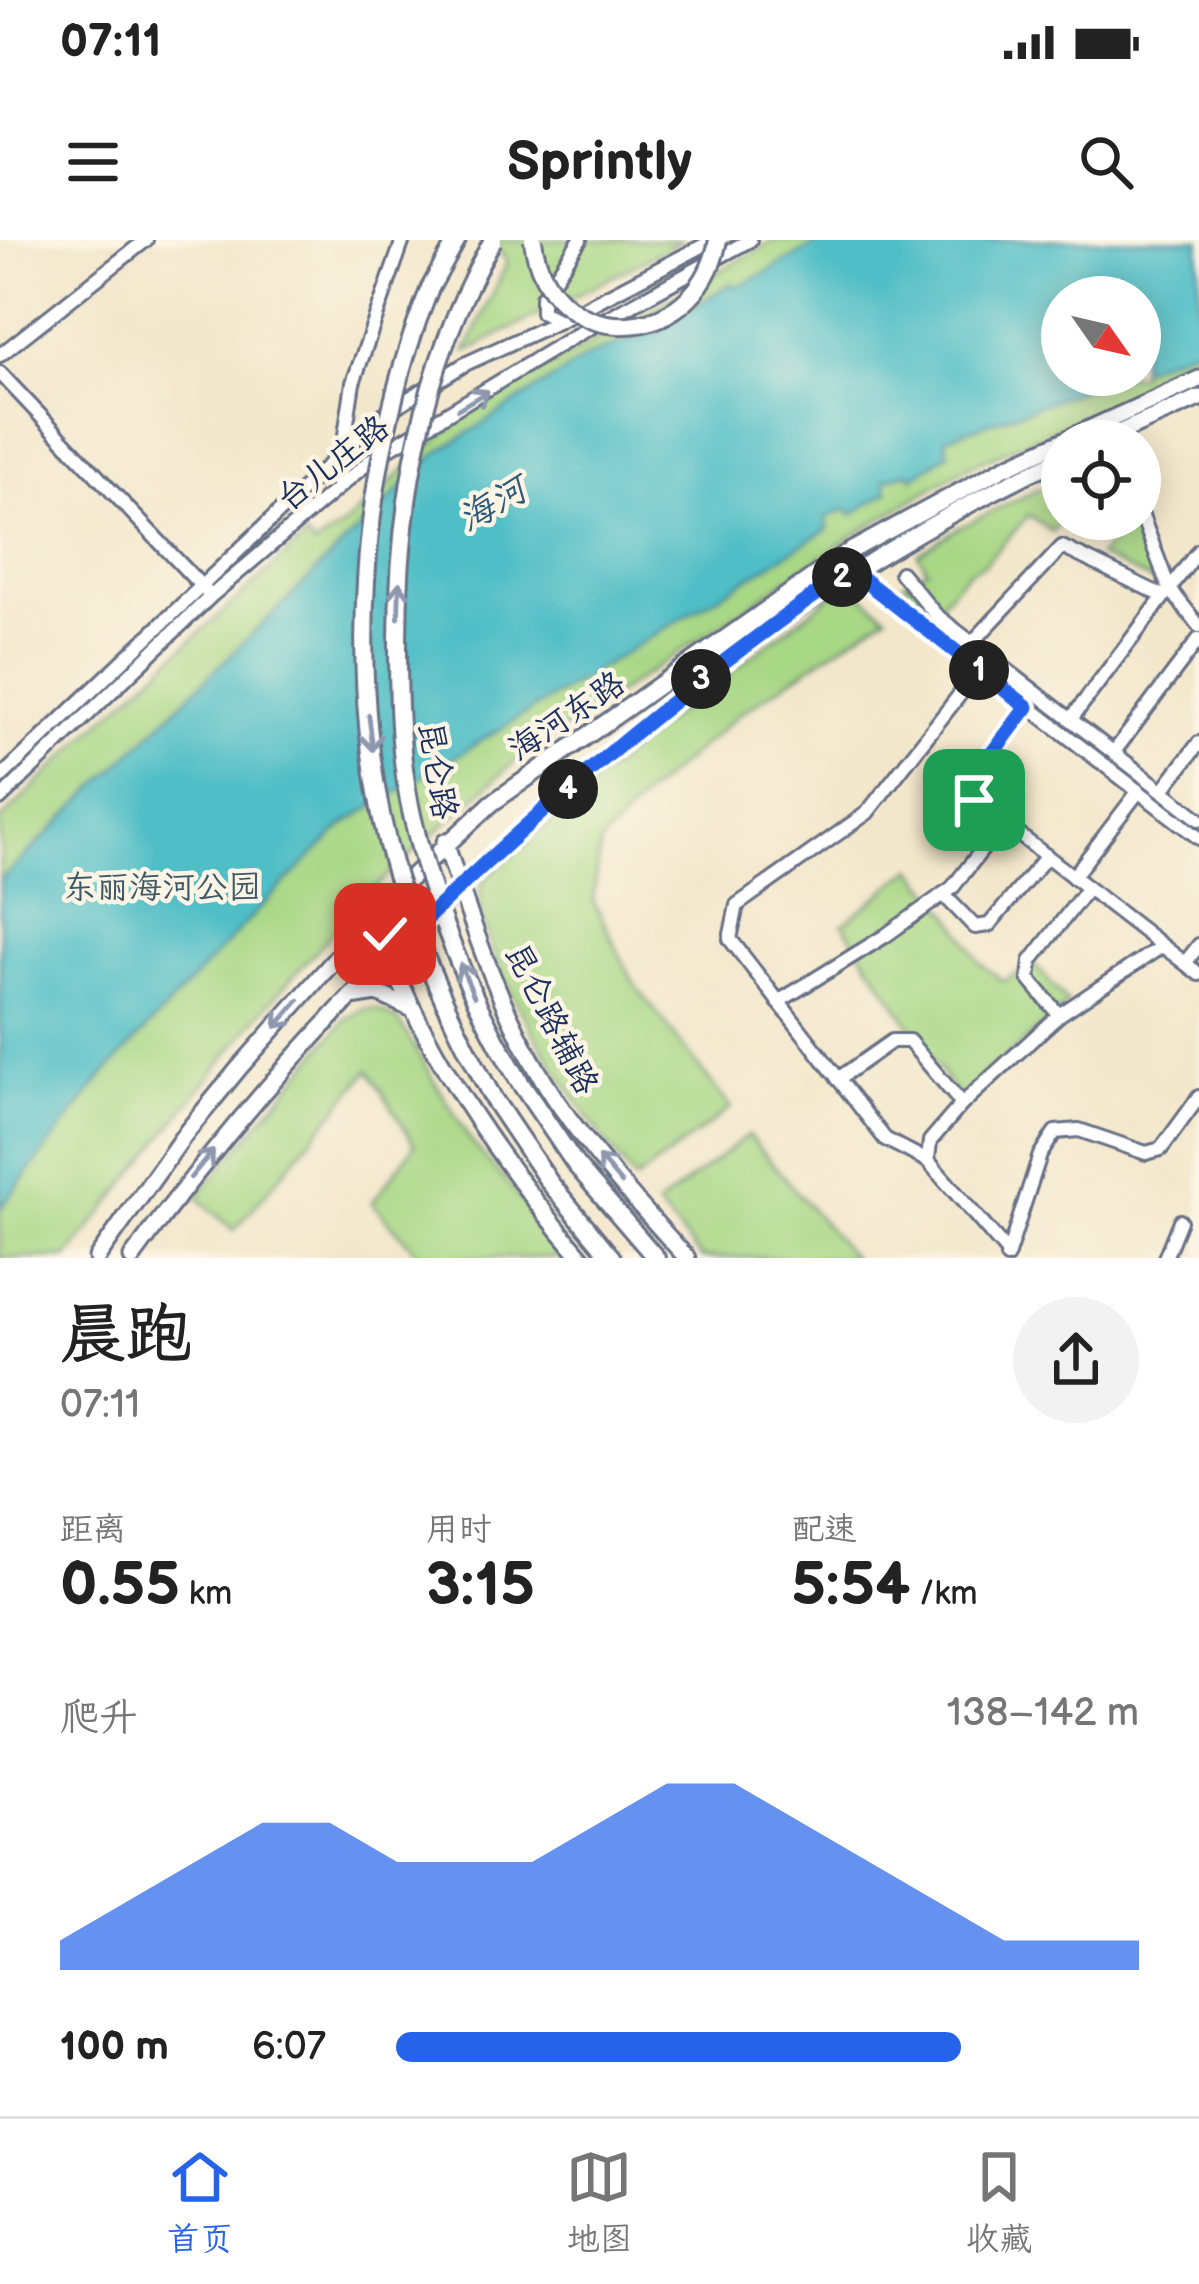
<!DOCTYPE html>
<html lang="zh">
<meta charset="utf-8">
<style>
:root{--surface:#fff;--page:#f2f2f2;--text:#222;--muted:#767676;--line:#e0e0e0;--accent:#2563eb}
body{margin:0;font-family:"Balsamiq Sans","LXGW WenKai TC",sans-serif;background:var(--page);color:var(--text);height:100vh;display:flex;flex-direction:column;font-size:45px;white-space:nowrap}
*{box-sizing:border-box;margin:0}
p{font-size:39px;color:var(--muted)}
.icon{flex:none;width:66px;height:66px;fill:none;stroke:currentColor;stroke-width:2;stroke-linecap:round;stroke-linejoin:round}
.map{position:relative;height:1018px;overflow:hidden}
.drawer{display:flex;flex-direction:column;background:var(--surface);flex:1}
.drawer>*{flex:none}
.needle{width:78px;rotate:124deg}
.controls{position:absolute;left:1041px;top:36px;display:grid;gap:24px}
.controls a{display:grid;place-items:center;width:120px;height:120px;border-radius:50%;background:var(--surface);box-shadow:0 6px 30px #0003;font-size:60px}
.pin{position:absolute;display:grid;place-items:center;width:102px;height:102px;color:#fff;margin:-51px;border-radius:24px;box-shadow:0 6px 18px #0006}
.km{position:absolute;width:60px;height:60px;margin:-30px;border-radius:50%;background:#222;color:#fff;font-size:33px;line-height:60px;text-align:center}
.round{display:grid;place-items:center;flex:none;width:126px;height:126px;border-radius:63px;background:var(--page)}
.head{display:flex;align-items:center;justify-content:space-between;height:204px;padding:0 60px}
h1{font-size:66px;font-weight:600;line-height:90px}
.stats{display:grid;grid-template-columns:repeat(3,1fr);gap:18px;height:204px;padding:12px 60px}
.stats div{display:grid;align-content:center}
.stats b{font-size:60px;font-weight:600}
.stats small{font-size:33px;font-weight:400}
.stats p{font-size:33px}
.chart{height:336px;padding:24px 60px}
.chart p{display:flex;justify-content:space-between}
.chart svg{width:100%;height:216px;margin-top:12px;fill:var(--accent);opacity:.7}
ul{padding:0 60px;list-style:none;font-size:39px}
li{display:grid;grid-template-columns:192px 144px 1fr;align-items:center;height:90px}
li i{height:30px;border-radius:15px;background:var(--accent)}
.status{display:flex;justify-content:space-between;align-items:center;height:84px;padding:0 60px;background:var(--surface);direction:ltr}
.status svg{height:33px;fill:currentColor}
header{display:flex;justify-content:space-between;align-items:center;height:156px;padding:0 60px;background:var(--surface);font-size:54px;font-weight:600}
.tab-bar{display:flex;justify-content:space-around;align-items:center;height:168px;border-top:3px solid var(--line);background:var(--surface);font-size:33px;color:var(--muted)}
.tab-bar a{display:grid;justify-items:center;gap:6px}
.tab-bar .selected{color:var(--accent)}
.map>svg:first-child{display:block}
.green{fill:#a8d785;stroke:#628372;stroke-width:3;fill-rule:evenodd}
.water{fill:#50bec6;stroke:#367692;stroke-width:3}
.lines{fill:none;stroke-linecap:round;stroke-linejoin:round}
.minor-casing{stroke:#676f84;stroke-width:18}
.major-casing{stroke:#676f84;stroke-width:21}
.highway-casing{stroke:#676f84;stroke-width:22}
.minor{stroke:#fff;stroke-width:12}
.major{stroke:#fff;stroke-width:15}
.highway{stroke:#fff;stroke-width:16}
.highway-bridge-casing{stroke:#676f84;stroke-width:22;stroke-linecap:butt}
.highway-bridge{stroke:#fff;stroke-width:16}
.oneway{stroke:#8d97ae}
.route-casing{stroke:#fff;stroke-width:24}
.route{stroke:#2563eb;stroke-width:15}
.labels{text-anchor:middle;stroke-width:9;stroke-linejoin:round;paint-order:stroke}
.street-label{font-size:33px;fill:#1b2f5e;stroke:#fcf5e5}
.park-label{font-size:33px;fill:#3e5968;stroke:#fcf5e5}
.water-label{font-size:36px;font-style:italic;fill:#2b5a7d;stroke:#fcf5e5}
</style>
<div class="status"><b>07:11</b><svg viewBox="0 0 49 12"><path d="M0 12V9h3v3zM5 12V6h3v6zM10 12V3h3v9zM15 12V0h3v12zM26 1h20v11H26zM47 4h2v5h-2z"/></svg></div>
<header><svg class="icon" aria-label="menu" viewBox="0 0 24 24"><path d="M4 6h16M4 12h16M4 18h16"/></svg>Sprintly<svg class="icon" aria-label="search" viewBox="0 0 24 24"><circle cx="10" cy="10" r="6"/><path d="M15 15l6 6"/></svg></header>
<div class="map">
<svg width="1199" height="1018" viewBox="0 0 1199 1018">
<rect width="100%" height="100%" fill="#fcf5e5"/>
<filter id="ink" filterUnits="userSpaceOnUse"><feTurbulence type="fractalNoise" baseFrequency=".00833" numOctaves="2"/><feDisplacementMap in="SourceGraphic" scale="24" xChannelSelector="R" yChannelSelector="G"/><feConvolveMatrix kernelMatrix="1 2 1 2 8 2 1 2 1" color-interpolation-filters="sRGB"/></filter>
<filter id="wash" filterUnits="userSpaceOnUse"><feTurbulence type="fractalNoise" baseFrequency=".004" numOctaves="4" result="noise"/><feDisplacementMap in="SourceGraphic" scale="48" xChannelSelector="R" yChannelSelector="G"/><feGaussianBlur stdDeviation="2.7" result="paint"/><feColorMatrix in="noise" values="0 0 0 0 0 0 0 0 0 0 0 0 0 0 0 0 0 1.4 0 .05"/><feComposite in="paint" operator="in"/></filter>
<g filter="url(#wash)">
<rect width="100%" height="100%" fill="#f3e7cb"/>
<g class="green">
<polygon points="493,0 683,0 466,112 507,23"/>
<path d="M775,0H1199V128L969,226L854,295L511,525L362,659L257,777L67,1018H0V581L101,482L306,297L314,306L341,288L466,173ZM1062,57H1140V135H1062Z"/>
<polygon points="1062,238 1062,279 1052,292 1029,275 984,324 969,331 932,371 904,342 927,329 918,314 956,289"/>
<polygon points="1133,282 1159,344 1098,316"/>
<path d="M847,343L887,375L739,474L644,556L601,603L593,660L635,745L731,868L635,941C593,888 461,705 483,640L664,483Z"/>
<polygon points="913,628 956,682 980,723 1003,741 1035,725 1068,763 959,859 843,684"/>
<polygon points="363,769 379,770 399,781 470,900 571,1018 422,1018 372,963 415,905 369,830 234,991 197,957 346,779"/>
<polygon points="748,895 853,1018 702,1018 657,966"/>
</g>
<path class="water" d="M826,0H1199V105L1140,129V57H1062V135H1125L945,198L949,213L912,238L908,232L885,240L888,252L851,275L848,269L826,277L828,289L345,584L255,673L102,837L0,969V641L437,213L592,114L656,91L731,43L734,47C767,36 794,14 826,0Z"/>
</g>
<g filter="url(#ink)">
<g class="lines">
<g class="minor-casing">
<g id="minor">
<polyline points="558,80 542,72 542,57 580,0"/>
<polyline points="0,115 146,0"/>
<polyline points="0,133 206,351"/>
<polyline points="337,247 353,143 403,0"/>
<polyline points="1140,271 1169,348 1199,386"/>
<polyline points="852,330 1199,598"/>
<polyline points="901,333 936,375 1199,579"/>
<polyline points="972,403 1062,307 1163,356"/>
<polyline points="979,430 867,573 737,665 730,699 885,899 928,921 1008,1013"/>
<polyline points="1027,467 969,545 974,560 1199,734"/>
<polyline points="1071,479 1199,310"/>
<polyline points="1114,512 1199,399"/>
<polyline points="0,538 379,177 465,124 559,81 714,0"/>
<polyline points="1163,550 1199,503"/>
<polyline points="0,559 211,356 372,219 571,98 750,0"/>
<polyline points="1073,637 1138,552"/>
<polyline points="943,654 975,687 989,685 1047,616"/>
<polyline points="1185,723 1199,705"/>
<polyline points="778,762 885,696 952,648 1003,583"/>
<polyline points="1059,775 1029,739 1031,721 1088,648"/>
<polyline points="838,839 892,801 909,801 962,864"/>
<polyline points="928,921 930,901 962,864 1059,775 1162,706"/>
<polyline points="1007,1017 1040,915 1055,892 1079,890 1146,913 1161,909 1199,857"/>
<polyline points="1165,1018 1180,981"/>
</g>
</g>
<g class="major-casing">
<g id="major">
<polyline points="1100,201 1199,158"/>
<path d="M445,602C474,691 505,785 558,863C596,918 642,968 687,1018"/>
<path d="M373,676C421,807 492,912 582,1018"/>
<polyline points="351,757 377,753 410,768"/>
<polyline points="97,1018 185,894 239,828 392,655 492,563 845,314 1005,227 1199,139"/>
<path d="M132,1018C251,853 393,705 545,570C705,428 867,308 1062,218"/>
</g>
</g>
<g class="highway-casing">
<g id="highway">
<polyline points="430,48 457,0"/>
<polyline points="521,844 576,925 656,1018"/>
<polyline points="494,860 550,943 612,1018"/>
</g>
</g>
<use href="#minor" class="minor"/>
<use href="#major" class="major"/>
<use href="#highway" class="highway"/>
<g class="highway-bridge-casing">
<g id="highway-bridge">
<path d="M493,0C420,127 397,268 398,412C398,466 400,522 412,575C433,670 471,761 521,844"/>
<path d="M533,0C547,114 697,113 718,0"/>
<path d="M430,48C359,220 342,455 396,634C420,714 454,787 494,860"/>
</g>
</g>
<use href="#highway-bridge" class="highway-bridge"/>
</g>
<defs><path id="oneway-shaft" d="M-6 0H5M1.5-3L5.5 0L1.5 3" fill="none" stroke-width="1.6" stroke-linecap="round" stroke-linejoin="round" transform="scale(3)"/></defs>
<g class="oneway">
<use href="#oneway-shaft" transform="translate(473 160) rotate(-31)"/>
<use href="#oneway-shaft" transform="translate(399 360) rotate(-88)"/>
<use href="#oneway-shaft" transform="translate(371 493) rotate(83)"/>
<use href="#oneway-shaft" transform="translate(467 740) rotate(-113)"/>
<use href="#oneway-shaft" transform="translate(287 774) rotate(131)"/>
<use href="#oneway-shaft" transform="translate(202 924) rotate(-50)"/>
<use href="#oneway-shaft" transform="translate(610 930) rotate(-130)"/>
</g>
</g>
<g class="lines" filter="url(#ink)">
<g class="route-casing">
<path id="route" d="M385,694L390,714C533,573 685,443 851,330L1027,467L969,544L974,560"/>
</g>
<use href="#route" class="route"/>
</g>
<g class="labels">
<g class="street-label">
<text transform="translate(332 222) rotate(-38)" y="12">台儿庄路</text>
<text transform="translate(566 475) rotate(-34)" y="12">海河东路</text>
<text transform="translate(439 530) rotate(81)" y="12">昆仑路</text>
<text transform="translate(553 778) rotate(63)" y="12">昆仑路辅路</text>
</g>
<g class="park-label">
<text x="162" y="658">东丽海河公园</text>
</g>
<g class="water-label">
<text transform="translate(492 263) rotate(-30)" y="13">海河</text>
</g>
</g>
</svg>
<div class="controls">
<a><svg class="needle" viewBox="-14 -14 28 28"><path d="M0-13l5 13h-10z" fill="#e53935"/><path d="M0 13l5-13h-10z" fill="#767676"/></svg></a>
<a><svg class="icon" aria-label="locate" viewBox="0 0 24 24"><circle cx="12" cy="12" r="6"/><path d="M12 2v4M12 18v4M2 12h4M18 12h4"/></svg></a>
</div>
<div class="pin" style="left:974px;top:560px;background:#1e9e55"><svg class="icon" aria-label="arrive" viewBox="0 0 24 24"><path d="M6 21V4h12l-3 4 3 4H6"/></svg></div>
<div class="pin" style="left:385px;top:694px;background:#d93025"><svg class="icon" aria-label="check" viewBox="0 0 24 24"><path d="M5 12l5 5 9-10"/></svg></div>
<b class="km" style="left:979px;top:430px">1</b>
<b class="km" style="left:842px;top:337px">2</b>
<b class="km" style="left:701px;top:439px">3</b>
<b class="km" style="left:568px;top:549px">4</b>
</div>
<section class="drawer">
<div class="head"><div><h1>晨跑</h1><p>07:11</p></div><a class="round"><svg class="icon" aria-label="share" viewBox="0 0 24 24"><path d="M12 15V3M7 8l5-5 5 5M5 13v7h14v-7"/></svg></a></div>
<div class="stats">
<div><p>距离</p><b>0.55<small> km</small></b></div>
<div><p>用时</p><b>3:15</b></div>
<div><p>配速</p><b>5:54<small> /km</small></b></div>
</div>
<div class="chart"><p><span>爬升</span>138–142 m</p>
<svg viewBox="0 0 160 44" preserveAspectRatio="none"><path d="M0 44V38L10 30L20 22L30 14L40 14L50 22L60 22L70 22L80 14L90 6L100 6L110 14L120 22L130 30L140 38L150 38L160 38V44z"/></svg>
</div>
<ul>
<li><b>100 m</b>6:07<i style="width:76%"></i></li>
</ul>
</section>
<nav class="tab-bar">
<a class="selected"><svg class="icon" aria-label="home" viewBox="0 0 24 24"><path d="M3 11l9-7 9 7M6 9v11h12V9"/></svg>首页</a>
<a><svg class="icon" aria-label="map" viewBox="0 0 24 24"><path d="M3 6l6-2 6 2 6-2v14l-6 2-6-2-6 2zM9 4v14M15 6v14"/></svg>地图</a>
<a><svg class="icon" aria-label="saved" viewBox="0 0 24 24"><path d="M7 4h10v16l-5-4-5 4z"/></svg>收藏</a>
</nav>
